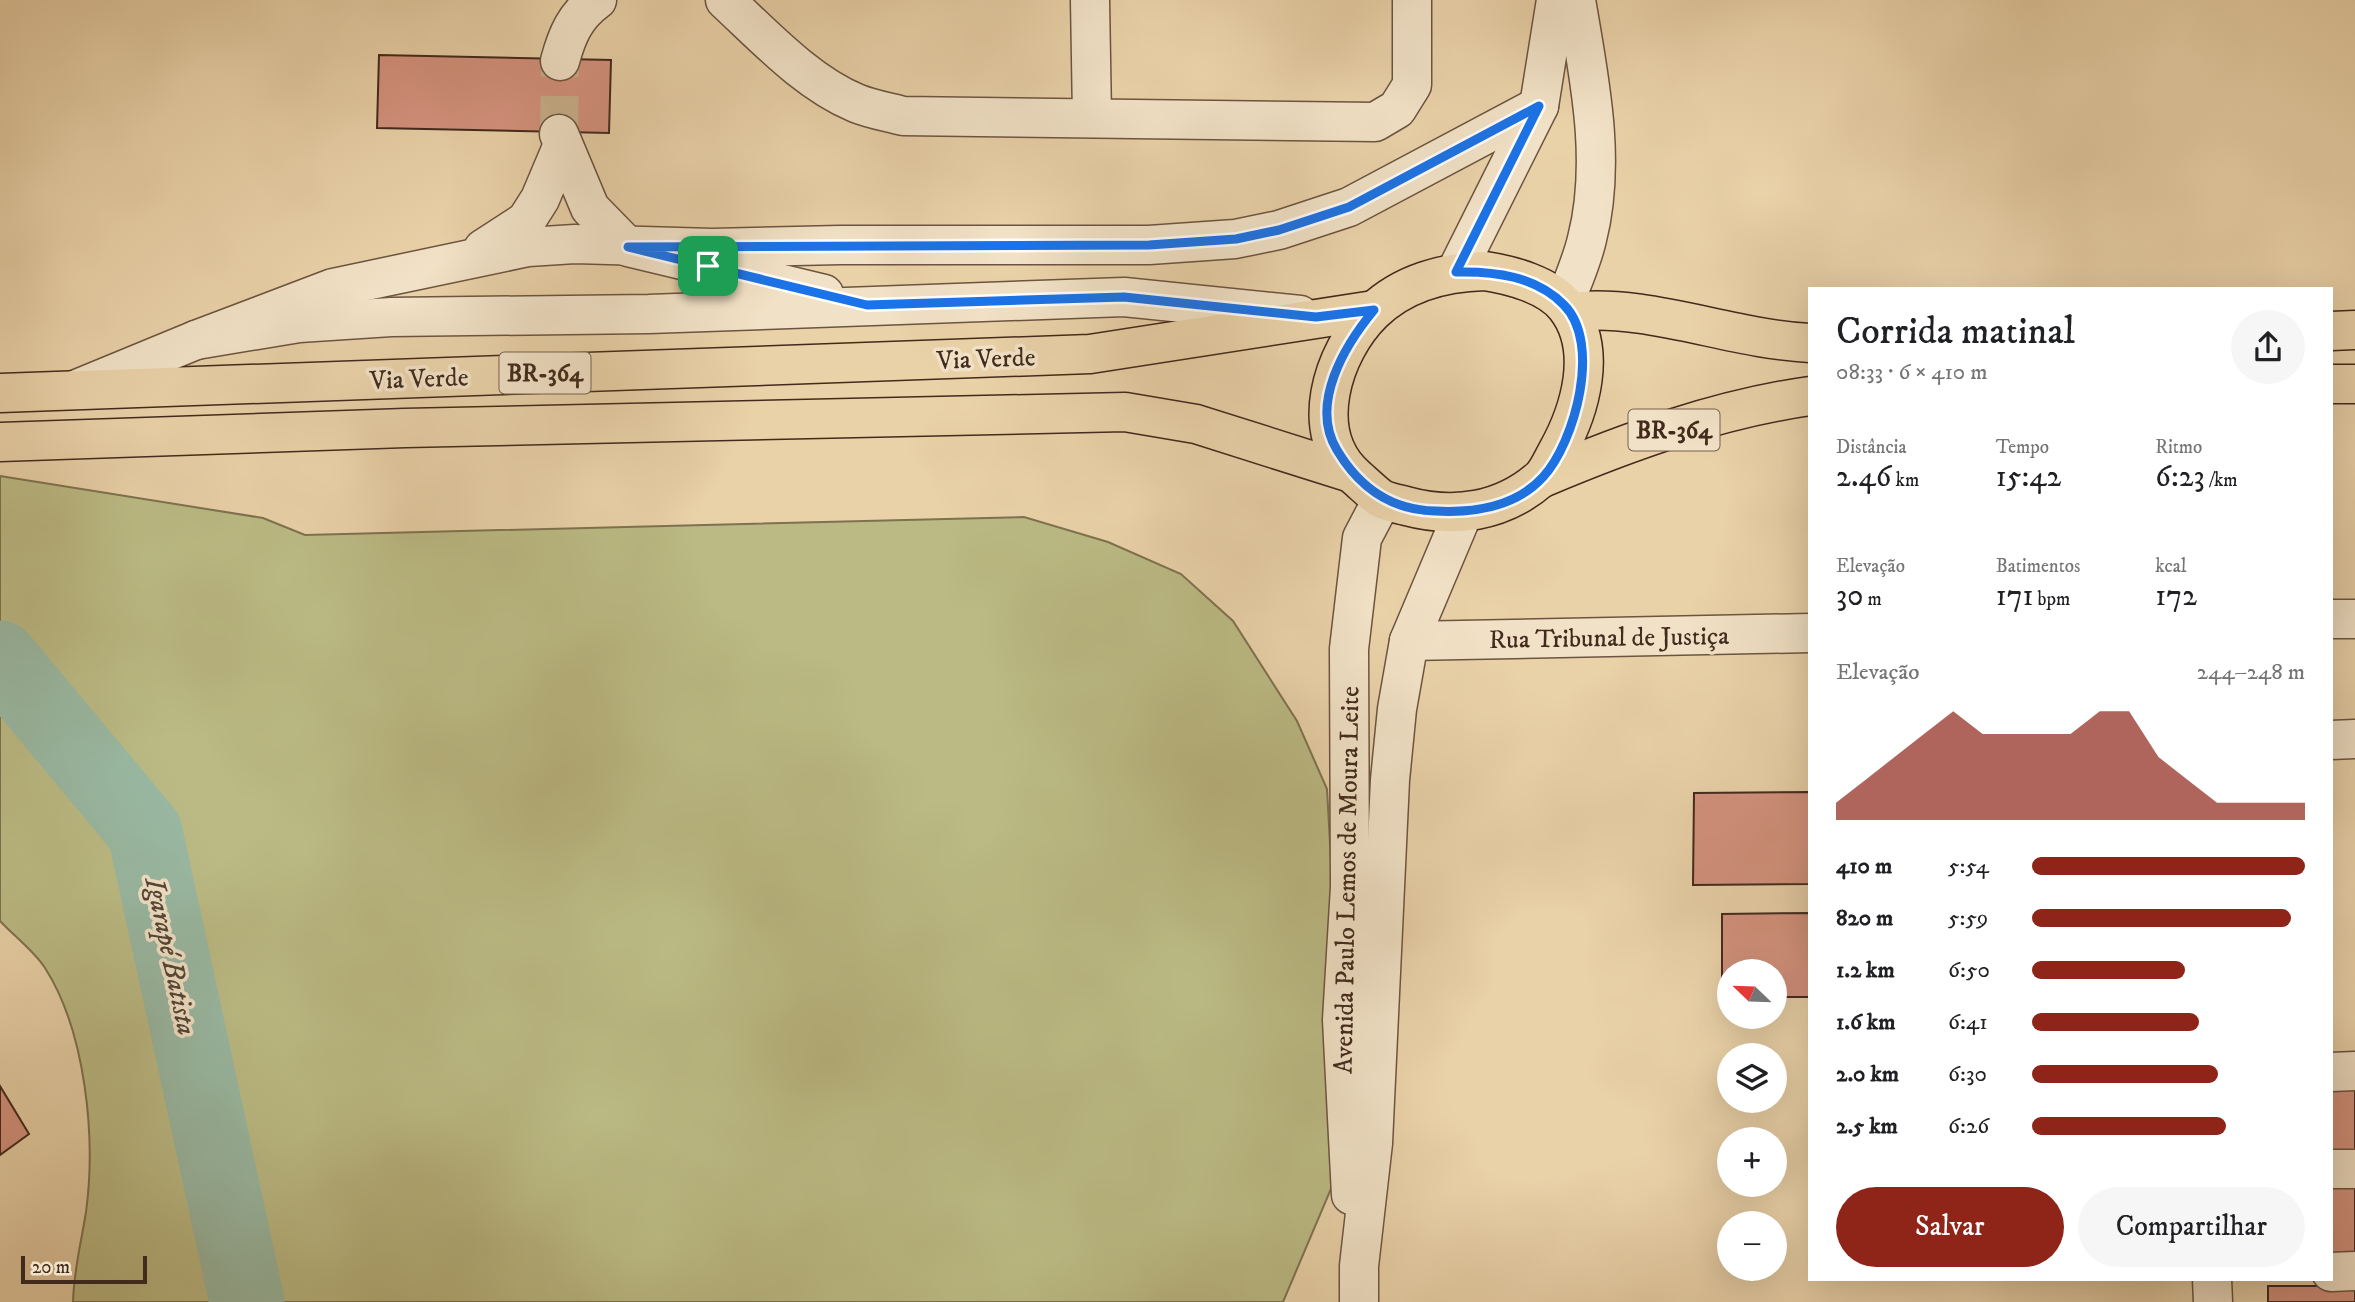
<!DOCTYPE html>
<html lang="pt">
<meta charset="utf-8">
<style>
:root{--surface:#fff;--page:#f6f6f6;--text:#202124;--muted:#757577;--accent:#8f2418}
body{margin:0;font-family:"IM FELL DW Pica",serif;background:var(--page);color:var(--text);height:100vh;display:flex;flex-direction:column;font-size:26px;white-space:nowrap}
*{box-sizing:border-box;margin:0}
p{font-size:23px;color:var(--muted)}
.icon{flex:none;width:38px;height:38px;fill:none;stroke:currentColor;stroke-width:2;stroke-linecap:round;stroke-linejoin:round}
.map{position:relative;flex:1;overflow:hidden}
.panel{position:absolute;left:1808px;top:287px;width:525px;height:994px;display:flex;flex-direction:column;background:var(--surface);border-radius:0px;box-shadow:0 7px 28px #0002}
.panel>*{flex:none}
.needle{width:46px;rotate:293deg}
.tools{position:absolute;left:1717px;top:959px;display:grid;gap:14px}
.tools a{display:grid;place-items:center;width:70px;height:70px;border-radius:50%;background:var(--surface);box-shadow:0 7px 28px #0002;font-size:35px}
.scale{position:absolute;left:21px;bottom:18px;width:126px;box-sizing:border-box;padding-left:7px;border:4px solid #422a1d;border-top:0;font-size:19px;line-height:24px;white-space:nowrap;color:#422a1d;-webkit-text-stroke:5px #f1e1c6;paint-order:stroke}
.pin{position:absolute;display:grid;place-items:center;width:60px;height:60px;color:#fff;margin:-30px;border-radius:14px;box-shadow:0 4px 10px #0006}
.round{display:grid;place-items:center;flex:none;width:74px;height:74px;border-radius:37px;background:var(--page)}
.headline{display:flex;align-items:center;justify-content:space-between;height:119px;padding:0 28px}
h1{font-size:38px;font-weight:600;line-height:52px}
.metrics{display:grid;grid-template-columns:repeat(3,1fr);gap:10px;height:119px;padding:7px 28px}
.metrics div{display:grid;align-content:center}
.metrics b{font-size:30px;font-weight:600}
.metrics small{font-size:19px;font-weight:400}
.metrics p{font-size:19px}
.chart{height:196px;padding:14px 28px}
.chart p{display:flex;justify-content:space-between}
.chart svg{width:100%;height:126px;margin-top:7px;fill:var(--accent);opacity:.7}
.primary-button{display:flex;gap:14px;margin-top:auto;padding:14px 28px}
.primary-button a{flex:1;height:80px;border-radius:42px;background:var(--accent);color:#fff;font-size:28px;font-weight:600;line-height:80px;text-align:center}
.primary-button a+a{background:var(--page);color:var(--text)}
ul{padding:0 28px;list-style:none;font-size:23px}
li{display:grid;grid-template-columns:112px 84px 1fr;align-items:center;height:52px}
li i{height:18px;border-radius:9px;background:var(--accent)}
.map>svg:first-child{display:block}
.green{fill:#bbba84;stroke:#7e7250;stroke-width:2}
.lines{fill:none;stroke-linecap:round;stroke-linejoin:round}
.river{stroke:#99b8a2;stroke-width:75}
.building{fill:#d4927e;stroke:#422a1d;stroke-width:2}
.minor-tunnel{stroke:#c8b08c;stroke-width:38;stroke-dasharray:38 19;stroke-linecap:butt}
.minor-casing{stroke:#6c5440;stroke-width:41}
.major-casing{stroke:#422a1d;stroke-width:41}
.minor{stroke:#f1e1c6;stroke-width:38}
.major{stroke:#e9d1a8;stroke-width:38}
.route-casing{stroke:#fff;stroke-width:14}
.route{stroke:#1a73e8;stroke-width:9}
.labels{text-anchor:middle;stroke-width:7;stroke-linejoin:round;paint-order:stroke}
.shield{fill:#f1e1c6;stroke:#766150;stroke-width:2}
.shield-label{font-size:24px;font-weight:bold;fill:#422a1d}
.street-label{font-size:26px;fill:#422a1d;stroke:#f1e1c6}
.water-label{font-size:28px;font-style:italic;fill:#534638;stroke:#f1e1c6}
</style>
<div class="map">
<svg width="2355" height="1302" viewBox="0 0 2355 1302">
<rect width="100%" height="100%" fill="#e9d1a8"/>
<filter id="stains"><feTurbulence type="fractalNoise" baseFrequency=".00286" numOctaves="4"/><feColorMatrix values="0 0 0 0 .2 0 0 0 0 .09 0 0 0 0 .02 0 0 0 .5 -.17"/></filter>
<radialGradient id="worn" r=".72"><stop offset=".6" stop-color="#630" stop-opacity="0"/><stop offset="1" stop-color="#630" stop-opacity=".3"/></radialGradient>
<path class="green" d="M0,476L263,518L305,535L1024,517L1108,542L1181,574L1233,621L1297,721L1327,789L1347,1151L1283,1302H73C74,1268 81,1244 86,1212C96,1138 86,1032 45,968C34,951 14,936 0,921Z"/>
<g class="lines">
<polyline class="river" points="0,658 145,832 247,1302"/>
</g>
<g class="building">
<polygon points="379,55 611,60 609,133 377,128"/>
<polygon points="1810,792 1810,884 1693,885 1694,793"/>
<polygon points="1810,913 1810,997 1774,997 1774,971 1729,971 1729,998 1722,998 1722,914"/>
<polygon points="2355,1082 2355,1152 2331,1154 2331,1083"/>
<polygon points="0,1086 29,1134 0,1155"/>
<polygon points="2355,1187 2355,1255 2331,1255 2331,1188"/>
<rect x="2268" y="1286" width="87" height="16"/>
</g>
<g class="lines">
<polyline class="minor-tunnel" points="559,134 560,61"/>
<g class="minor-casing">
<g id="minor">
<path d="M725,0C764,36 806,82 856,103C870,109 888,112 903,116L1375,122L1397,109L1412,85V0"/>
<polyline points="1090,0 1092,117"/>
<path d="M560,61C567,35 575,16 597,0"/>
<polyline points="559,134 590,208 628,247 824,294"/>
<polyline points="483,249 526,221 540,199 562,147"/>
<polyline points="1456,272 1539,106 1556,0"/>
<path d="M1564,304C1572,283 1582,261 1587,239C1607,161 1589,77 1576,0"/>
<polyline points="196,340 333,288 528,247 575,244 712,248 840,245 1149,245 1235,239 1279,230 1349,207 1539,106"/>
<polyline points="77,389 196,340 299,323 391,317 649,314 1124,297 1300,315"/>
<polyline points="2331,619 2355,619"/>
<polyline points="1409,641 1810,633"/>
<polyline points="2331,740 2355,739"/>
<polyline points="2331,1072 2355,1071"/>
<polyline points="2331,1169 2355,1169"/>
<polyline points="1351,1195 1342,1020 1350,887 1349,649 1362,538 1382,500"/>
<polyline points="2331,1272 2355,1271"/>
<polyline points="2212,1279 2213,1302"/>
<polyline points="1359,1302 1359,1266 1373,1143 1390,780 1397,709 1409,641 1463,513"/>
</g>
</g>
<g class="major-casing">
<g id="major">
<path d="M1485,271C1511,275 1549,285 1566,307C1599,349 1580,411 1557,452C1552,461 1547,473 1540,479C1502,512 1454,519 1406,506C1398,504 1387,502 1380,498C1372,492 1364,484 1356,477C1306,434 1332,352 1373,312C1403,283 1445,272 1485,271Z"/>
<path d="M1570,312C1649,303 1729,339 1810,343"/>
<polyline points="2331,331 2355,330"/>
<polyline points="2331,384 2355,384"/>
<polyline points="0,393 1090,354 1374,310"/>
<polyline points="0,442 405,428 1125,412 1196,424 1351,473"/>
<path d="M1542,478C1627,442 1718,409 1810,396"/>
</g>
</g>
<use href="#minor" class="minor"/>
<use href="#major" class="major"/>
</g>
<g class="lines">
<g class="route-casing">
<path id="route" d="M1539,106L1456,272C1494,271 1536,276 1564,305C1602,343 1575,442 1543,477C1515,508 1472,513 1435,511C1391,510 1359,487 1337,450C1309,404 1345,345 1374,310L1316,317L1124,297L867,305L628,247L1149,245L1236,239L1279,230L1349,207Z"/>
</g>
<use href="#route" class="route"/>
</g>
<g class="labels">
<g class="shield">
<rect x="499.5" y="352.5" width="91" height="41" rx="5"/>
<rect x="1628.5" y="409.5" width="91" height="41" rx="5"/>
</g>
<g class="shield-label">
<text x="545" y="381">BR-364</text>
<text x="1674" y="438">BR-364</text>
</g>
<g class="street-label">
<text transform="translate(986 358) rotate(-2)" y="9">Via Verde</text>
<text transform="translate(419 378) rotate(-2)" y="9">Via Verde</text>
<text transform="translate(1609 637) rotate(-1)" y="9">Rua Tribunal de Justiça</text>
<text transform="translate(1346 880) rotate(-89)" y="9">Avenida Paulo Lemos de Moura Leite</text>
</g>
<g class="water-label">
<text transform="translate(172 956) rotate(78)" y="10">Igarapé Batista</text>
</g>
</g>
<rect width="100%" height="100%" filter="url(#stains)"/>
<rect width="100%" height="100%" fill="url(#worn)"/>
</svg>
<div class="tools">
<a><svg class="needle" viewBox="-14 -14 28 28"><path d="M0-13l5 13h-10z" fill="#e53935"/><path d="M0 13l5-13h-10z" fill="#757577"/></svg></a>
<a><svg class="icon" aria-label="layers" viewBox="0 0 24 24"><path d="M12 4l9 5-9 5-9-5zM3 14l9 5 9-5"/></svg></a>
<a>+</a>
<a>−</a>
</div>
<div class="scale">20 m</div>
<div class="pin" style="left:708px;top:266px;background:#1e9e55"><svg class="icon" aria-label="arrive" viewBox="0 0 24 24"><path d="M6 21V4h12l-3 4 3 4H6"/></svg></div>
<section class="panel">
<div class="headline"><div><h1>Corrida matinal</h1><p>08:33 · 6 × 410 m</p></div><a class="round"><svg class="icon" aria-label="share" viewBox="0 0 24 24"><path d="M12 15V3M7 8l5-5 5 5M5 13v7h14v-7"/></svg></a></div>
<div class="metrics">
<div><p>Distância</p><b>2.46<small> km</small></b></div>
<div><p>Tempo</p><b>15:42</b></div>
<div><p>Ritmo</p><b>6:23<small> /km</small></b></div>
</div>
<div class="metrics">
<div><p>Elevação</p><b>30<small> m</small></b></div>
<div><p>Batimentos</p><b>171<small> bpm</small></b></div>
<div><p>kcal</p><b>172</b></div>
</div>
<div class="chart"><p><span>Elevação</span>244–248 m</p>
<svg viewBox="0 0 160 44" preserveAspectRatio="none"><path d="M0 44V38L10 30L20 22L30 14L40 6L50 14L60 14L70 14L80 14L90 6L100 6L110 22L120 30L130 38L140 38L150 38L160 38V44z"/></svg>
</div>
<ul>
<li><b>410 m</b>5:54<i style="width:100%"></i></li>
<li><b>820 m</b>5:59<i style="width:95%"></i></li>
<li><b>1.2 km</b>6:50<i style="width:56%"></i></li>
<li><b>1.6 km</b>6:41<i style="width:61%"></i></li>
<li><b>2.0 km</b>6:30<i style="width:68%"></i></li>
<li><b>2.5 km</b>6:26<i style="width:71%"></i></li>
</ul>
<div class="primary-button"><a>Salvar</a><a>Compartilhar</a></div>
</section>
</div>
